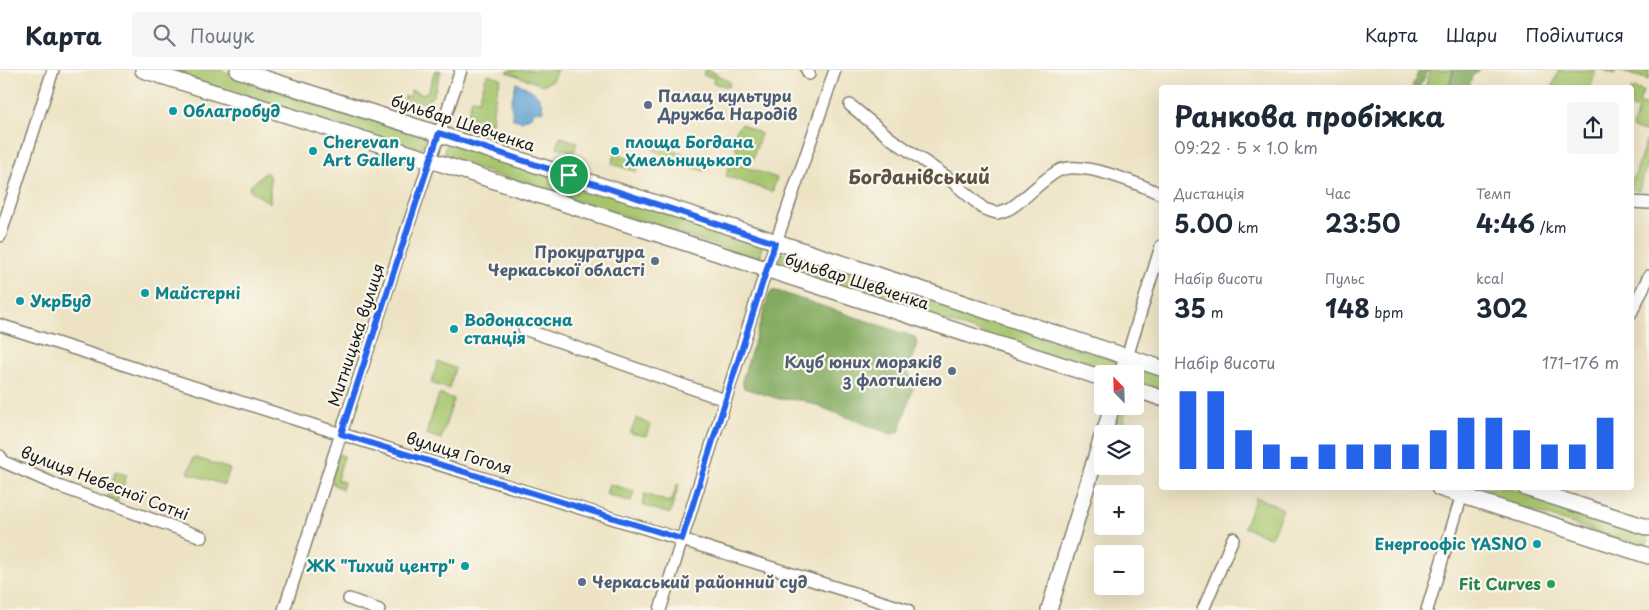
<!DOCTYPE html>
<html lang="uk">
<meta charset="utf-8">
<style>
:root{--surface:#fff;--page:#f6f6f7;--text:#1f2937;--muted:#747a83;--line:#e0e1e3;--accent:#2563eb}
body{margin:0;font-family:"Playpen Sans",sans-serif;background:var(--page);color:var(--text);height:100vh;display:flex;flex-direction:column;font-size:19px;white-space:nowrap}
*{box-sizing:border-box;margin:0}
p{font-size:16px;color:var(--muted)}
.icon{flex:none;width:28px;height:28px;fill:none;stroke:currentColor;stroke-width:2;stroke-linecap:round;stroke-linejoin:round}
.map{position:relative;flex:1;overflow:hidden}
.details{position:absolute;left:1159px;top:15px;width:475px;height:405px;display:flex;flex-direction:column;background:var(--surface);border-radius:5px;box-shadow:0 5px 20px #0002}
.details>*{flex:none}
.needle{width:32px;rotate:337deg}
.buttons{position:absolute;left:1094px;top:295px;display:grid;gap:10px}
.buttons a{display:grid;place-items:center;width:50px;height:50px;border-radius:5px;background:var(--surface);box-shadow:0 5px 20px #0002;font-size:25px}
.pin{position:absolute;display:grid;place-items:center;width:42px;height:42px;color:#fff;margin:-21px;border:2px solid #fff;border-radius:50%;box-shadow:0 1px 5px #0007}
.round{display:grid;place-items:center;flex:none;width:52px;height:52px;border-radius:5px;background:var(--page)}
.head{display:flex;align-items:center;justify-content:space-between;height:85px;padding:0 15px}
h1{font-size:28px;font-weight:700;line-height:38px}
.metrics{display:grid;grid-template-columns:repeat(3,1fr);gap:8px;height:85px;padding:5px 15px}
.metrics div{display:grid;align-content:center}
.metrics b{font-size:25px;font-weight:700}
.metrics small{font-size:14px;font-weight:400}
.metrics p{font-size:14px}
.chart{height:140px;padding:10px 15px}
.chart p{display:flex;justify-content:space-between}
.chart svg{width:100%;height:90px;margin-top:5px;stroke:var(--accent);stroke-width:6}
header{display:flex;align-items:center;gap:30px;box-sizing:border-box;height:70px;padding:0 25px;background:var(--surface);border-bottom:1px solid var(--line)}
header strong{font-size:24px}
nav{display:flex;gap:28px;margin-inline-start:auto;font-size:18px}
.search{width:350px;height:45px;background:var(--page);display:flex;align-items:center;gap:12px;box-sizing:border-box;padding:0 18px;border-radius:5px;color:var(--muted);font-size:19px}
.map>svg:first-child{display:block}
.green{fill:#a5c46c;stroke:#607044}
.forest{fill:#84aa60;stroke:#50633e}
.water{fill:#60a2d4;stroke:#3e5f78}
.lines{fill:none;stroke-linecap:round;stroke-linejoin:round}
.minor-casing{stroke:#848070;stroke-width:14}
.major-casing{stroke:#848070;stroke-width:18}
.minor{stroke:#fff;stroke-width:11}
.major{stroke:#fff;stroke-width:15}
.route-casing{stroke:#fff;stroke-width:10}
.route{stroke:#2563eb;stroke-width:6}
.service-dot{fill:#5c6f8a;stroke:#fbf7ec;stroke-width:2}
.culture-dot{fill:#0f9aa8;stroke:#fbf7ec;stroke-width:2}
.leisure-dot{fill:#2e9e5b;stroke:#fbf7ec;stroke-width:2}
.labels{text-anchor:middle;stroke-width:4.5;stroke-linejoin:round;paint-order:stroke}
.service-label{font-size:16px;font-weight:bold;fill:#4e5e75;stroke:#fbf7ec;text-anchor:start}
.culture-label{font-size:16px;font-weight:bold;fill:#0d838f;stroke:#fbf7ec;text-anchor:start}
.street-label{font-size:16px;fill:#1c1c1c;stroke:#fbf7ec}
.leisure-label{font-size:16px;font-weight:bold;fill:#27864d;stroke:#fbf7ec;text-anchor:end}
.quarter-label{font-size:19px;font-weight:bold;fill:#5c5244;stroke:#fbf7ec}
</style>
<header>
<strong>Карта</strong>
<div class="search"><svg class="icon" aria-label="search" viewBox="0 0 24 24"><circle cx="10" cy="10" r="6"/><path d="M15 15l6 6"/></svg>Пошук</div>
<nav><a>Карта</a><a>Шари</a><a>Поділитися</a></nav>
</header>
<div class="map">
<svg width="1649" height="540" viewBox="0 0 1649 540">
<rect width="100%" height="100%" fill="#fbf7ec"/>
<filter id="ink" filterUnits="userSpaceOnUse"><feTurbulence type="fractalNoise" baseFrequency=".02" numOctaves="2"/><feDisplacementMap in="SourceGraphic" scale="10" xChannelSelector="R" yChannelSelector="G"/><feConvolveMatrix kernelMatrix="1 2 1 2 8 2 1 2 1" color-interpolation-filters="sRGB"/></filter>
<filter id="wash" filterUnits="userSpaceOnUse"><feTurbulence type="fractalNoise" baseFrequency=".0096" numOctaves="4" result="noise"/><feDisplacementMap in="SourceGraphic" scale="20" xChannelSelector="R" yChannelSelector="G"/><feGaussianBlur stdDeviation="1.12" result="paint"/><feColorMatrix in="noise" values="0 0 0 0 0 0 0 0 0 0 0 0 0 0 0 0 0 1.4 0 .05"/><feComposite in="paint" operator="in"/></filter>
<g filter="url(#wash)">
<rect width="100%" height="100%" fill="#ede3c4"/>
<g class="green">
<polygon points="160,0 220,0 421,64 425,67 425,72 420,80"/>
<polygon points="435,0 441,1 433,26 425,33 411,31 410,35 403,33 405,26 410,27 411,20 423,24 429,20"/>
<polygon points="510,0 557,0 552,11 542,15 507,2"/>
<polygon points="705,0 709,0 730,12 729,17 713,13 714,8 703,5"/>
<polygon points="1431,0 1453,0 1448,17 1425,17"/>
<polygon points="1559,0 1596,0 1591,17 1552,17"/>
<polygon points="1604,0 1649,0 1649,10 1616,0 1615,4"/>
<polygon points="487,4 501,8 494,32 492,54 467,46 472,29 479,30"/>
<polygon points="1634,18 1643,21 1639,33 1649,37 1649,63 1632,58 1638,40 1631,38 1631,19"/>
<path d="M742,54L761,64L752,91L739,85C733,75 732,61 742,54Z"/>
<polygon points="560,67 577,72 574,82 557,77"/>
<polygon points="1646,71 1649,73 1649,89 1639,121 1631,119 1631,108 1634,108"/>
<polygon points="450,73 762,175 761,185 758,189 443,88 445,77"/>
<polygon points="652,74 708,92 707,100 703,101 671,90 649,77"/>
<polygon points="615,84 640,92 637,102 612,94"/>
<polygon points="731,92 777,108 772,122 726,106"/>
<polygon points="266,102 270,106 270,133 249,120 250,116"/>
<polygon points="786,183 1116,291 1116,296 1112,304 1105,304 779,196 781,185"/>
<polygon points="438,292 455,298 449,319 431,313"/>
<polygon points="1140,297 1161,304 1161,322 1135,313 1133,304"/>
<polygon points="439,324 454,329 441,369 426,364"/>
<polygon points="1118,336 1128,336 1119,364 1115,364 1112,358"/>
<polygon points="637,348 650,355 646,366 630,363"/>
<polygon points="339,384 344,386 337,410 344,412 342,419 334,415 331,409"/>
<polygon points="194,387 230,399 224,415 188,403"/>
<polygon points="115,402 127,405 117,432 107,429"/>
<polygon points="609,414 634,421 631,432 606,424"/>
<polygon points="677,414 679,414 670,444 642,435 645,424 668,432 672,430"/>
<polygon points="1470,418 1508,418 1646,463 1649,471 1644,477 1471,421"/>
<polygon points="1256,427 1283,439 1271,468 1244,457"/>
</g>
<g class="forest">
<polygon points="1419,0 1429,0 1419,17 1412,17"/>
<polygon points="1454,0 1480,0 1472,6 1469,17 1449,17"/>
<polygon points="772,221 777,221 915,267 917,274 908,302 914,315 899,362 891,364 802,330 779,329 744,318 742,311 769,225"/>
</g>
<path class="water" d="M516,13C530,18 542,24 543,41L533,42V45L522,51L513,49L511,33Z"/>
</g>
<g filter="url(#ink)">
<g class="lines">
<g class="minor-casing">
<g id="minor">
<polyline points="807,0 809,4"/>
<path d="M850,35L890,68L947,107L984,139L997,143L1009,139C1026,129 1040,111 1058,101C1080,89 1139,114 1161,124"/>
<polyline points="1631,132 1649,133"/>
<polyline points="0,166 53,0"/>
<polyline points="1631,243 1649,206"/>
<polyline points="0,255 341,364 908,540"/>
<polyline points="524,259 725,330"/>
<polyline points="1127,287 1161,176"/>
<polyline points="0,386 4,392 61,417 202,467"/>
<polyline points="349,529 379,540"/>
<polyline points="284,540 404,168 461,0"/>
<polyline points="660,540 761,216 835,0"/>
<polyline points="1203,540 1233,468"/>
<polyline points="1427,540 1464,418"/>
</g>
</g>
<g class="major-casing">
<g id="major">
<polyline points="143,0 430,90 1102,308"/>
<polyline points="238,0 731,157 1161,298"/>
<polyline points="1122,304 1127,287"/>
<polyline points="1135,319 1161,328"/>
<polyline points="1104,364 1112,336"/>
<polyline points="1439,418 1649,486"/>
<polyline points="1526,418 1649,458"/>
<polyline points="1049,540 1102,367"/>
</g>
</g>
<use href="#minor" class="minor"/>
<use href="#major" class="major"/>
</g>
</g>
<g class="lines" filter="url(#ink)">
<g class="route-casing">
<polygon id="route" points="439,63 775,173 682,469 341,364"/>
</g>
<use href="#route" class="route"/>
</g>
<g class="service-dot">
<circle cx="648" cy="35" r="5"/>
<circle cx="655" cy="191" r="5"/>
<circle cx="952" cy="301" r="5"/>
<circle cx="582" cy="512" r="5"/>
</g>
<g class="culture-dot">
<circle cx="173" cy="41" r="5"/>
<circle cx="313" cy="81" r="5"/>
<circle cx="615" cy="81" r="5"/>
<circle cx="145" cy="223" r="5"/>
<circle cx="20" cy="231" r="5"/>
<circle cx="454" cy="259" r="5"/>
<circle cx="1537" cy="474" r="5"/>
<circle cx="465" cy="496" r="5"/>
</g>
<circle class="leisure-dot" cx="1551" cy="514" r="5"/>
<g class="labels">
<g class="service-label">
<text x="658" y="32">Палац культури<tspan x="658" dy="18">Дружба Народів</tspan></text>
<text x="645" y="188" text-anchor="end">Прокуратура<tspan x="645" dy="18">Черкаської області</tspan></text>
<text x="942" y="298" text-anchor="end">Клуб юних моряків<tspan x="942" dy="18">з флотилією</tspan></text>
<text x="592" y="518">Черкаський районний суд</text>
</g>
<g class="culture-label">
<text x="183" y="47">Облагробуд</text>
<text x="323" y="78">Cherevan<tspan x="323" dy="18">Art Gallery</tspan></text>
<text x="625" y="78">площа Богдана<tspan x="625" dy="18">Хмельницького</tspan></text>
<text x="155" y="229">Майстерні</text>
<text x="30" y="237">УкрБуд</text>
<text x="464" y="256">Водонасосна<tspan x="464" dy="18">станція</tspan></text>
<text x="1527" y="480" text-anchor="end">Енергоофіс YASNO</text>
<text x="455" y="502" text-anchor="end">ЖК "Тихий центр"</text>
</g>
<g class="street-label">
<text transform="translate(463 53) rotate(18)" y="6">бульвар Шевченка</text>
<text transform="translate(857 211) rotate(18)" y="6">бульвар Шевченка</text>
<text transform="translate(356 265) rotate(-72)" y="6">Митницька вулиця</text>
<text transform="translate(459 383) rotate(17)" y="6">вулиця Гоголя</text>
<text transform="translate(105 413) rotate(21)" y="6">вулиця Небесної Сотні</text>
</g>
<g class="leisure-label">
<text x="1541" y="520">Fit Curves</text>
</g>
<g class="quarter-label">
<text x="919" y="114">Богданівський</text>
</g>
</g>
</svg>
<div class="buttons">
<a><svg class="needle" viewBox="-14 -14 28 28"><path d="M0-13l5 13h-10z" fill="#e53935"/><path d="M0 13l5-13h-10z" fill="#747a83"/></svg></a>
<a><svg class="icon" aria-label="layers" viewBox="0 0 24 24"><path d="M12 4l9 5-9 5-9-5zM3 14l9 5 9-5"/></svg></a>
<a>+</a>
<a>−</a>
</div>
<div class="pin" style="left:569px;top:105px;background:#1e9e55"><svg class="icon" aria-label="arrive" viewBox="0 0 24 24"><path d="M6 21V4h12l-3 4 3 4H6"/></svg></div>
<section class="details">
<div class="head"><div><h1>Ранкова пробіжка</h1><p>09:22 · 5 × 1.0 km</p></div><a class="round"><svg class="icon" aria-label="share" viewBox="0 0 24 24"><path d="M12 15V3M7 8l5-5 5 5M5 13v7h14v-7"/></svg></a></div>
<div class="metrics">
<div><p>Дистанція</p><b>5.00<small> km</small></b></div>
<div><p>Час</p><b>23:50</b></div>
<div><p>Темп</p><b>4:46<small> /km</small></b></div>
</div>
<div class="metrics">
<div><p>Набір висоти</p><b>35<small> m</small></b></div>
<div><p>Пульс</p><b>148<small> bpm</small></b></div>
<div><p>kcal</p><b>302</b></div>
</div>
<div class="chart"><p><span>Набір висоти</span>171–176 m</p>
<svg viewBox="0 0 160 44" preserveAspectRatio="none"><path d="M5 44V6M15 44V6M25 44V25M35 44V32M45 44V38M55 44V32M65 44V32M75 44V32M85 44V32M95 44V25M105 44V19M115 44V19M125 44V25M135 44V32M145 44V32M155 44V19"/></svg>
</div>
</section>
</div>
